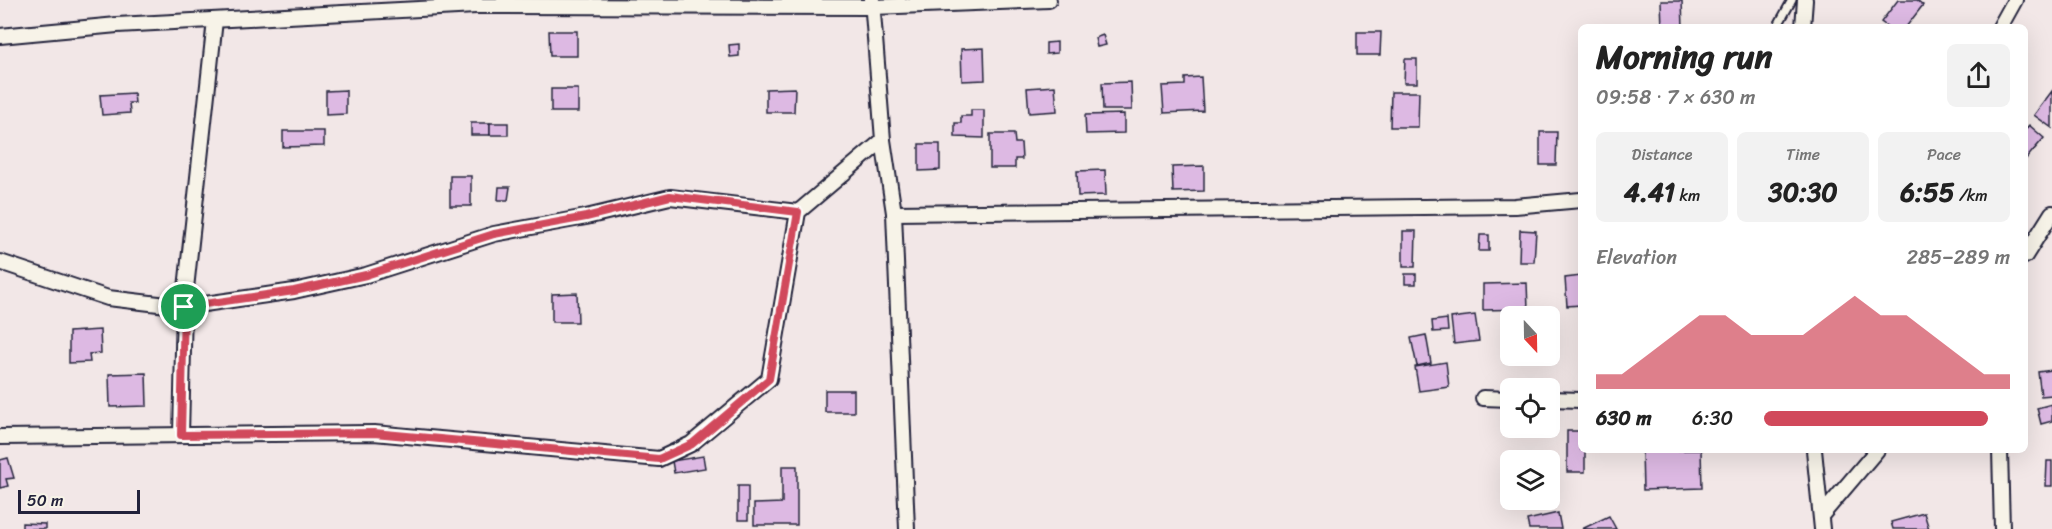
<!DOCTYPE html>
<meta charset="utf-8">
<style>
:root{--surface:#fff;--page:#f2f2f2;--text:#222;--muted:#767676;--accent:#d1495b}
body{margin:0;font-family:Sriracha,sans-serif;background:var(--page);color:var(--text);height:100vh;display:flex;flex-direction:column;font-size:22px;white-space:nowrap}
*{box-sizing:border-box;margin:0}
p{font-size:20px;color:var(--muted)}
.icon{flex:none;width:33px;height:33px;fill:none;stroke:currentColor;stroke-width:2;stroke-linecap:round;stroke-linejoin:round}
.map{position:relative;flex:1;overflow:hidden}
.drawer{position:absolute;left:1578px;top:24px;width:450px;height:429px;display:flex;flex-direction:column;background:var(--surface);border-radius:9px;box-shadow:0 6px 24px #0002}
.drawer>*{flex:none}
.needle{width:39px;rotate:158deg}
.buttons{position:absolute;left:1500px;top:306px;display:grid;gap:12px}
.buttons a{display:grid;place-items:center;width:60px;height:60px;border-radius:9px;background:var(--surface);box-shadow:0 6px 24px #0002;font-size:30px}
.scale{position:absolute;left:18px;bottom:15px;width:122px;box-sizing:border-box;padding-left:6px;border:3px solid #22223b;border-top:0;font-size:16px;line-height:21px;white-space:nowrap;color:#22223b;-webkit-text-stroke:4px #f7f3e8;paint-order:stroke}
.pin{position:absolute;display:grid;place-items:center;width:51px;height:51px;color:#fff;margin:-26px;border:3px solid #fff;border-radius:50%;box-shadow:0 2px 6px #0007}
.round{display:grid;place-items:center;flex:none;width:63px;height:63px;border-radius:9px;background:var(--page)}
.headline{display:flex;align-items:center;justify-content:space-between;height:102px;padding:0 18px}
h1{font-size:33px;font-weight:800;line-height:45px}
.stats{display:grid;grid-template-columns:repeat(3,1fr);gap:9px;height:102px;padding:6px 18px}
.stats div{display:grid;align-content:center;border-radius:9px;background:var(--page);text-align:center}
.stats b{font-size:26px;font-weight:800}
.stats small{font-size:16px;font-weight:400}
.stats p{font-size:16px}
.chart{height:168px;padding:12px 18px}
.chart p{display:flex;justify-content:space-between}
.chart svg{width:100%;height:108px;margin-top:6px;fill:var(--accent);opacity:.7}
ul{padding:0 18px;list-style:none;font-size:20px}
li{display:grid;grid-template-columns:96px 72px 1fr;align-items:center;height:45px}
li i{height:15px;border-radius:8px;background:var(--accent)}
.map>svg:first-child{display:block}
.building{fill:#ddb9e3;stroke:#22223b;stroke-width:1.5}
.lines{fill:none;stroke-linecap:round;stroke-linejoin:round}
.lane-casing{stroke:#22223b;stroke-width:11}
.street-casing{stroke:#22223b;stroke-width:18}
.lane{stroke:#f7f3e8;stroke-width:7}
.street{stroke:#f7f3e8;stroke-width:14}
.route-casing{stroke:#fff;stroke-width:12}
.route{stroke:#d1495b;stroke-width:8}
</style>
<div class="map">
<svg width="2052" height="529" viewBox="0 0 2052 529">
<rect width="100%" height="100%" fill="#f2e7e7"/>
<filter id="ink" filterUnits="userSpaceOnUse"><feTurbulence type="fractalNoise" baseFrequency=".0167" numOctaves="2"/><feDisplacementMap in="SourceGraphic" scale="12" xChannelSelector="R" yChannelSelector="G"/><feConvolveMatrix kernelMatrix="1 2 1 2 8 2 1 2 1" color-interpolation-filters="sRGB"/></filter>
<g filter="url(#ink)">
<g class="building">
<polygon points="1898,0 1917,0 1923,5 1906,27 1888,27 1881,22"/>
<polygon points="1661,1 1682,1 1683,27 1662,27"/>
<polygon points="549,31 577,31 577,56 550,56"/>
<polygon points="1357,32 1381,32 1380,55 1357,55"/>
<polygon points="1103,35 1106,45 1097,47 1095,38"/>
<polygon points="1057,42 1057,53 1046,54 1046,43"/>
<polygon points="739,44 739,56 730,57 729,45"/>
<polygon points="984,48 985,80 962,81 961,49"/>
<polygon points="1405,59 1417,59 1417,83 1404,83"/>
<polygon points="1201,77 1203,111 1164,113 1162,86 1185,85 1185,78"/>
<polygon points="1131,82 1132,110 1103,110 1102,83"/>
<polygon points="1055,86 1057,111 1029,113 1027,88"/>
<polygon points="795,88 794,112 766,112 766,89"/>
<rect x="551" y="89" width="27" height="23"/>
<polygon points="346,90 346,114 326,115 326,91"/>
<polygon points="2052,91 2052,128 2034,115"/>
<polygon points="1391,92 1419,92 1418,127 1390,127"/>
<polygon points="134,93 135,103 129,103 130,113 102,115 100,95"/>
<polygon points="971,110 984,110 984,138 955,137 955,123 961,123 961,116 971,116"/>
<polygon points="1124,114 1124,133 1086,134 1085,115"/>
<rect x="471" y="123" width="19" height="12"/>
<rect x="490" y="123" width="18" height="12"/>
<polygon points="2029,125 2044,138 2025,160 2025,130"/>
<polygon points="283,131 324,131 324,146 283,147"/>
<polygon points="1540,132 1557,132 1556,165 1540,165"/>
<polygon points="990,134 1014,134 1015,143 1021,143 1022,159 1015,159 1015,168 990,168"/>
<polygon points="919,144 940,144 940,170 919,171"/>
<polygon points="1204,166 1204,191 1173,192 1172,167"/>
<polygon points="1105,170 1106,195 1078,196 1077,171"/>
<rect x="450" y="176" width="21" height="30"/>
<polygon points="499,187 510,187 508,200 498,200"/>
<polygon points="1520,230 1536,231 1534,262 1519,262"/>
<polygon points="1403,231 1416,231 1415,267 1403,267"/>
<polygon points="1480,235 1489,235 1489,251 1479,251"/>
<rect x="1405" y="274" width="11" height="10"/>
<polygon points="1581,276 1581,305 1567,306 1565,278"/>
<polygon points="1527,283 1528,309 1483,310 1483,284"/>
<polygon points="577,293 578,322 552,322 552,294"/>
<polygon points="1475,315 1479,341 1454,344 1451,318"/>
<polygon points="1447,319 1448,331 1433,332 1432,321"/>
<polygon points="100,330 101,353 89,354 90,362 69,363 69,332"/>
<polygon points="1426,335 1431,363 1417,366 1411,338"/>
<polygon points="1446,362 1449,387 1419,391 1415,367"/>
<polygon points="2052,370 2052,395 2041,396 2038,372"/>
<polygon points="146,373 147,406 110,407 109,374"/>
<rect x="825" y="390" width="29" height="22"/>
<polygon points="2052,404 2052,421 2041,424 2037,408"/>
<polygon points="1567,431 1581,431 1581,450 1585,450 1585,472 1567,472"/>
<polygon points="1701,450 1702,488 1643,490 1642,451"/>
<polygon points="703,456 705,468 674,473 672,461"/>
<polygon points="8,458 14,478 6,479 8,486 0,488 0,460"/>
<polygon points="2047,461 2052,461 2052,486 2046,486"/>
<polygon points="782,466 797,466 797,525 754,525 754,504 782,503"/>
<rect x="738" y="486" width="10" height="34"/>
<polygon points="1558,513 1561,529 1529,529 1527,520"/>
<polygon points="1924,513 1929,529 1893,529 1891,522"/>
<polygon points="1609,516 1616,529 1582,529"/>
<polygon points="22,523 45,524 45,529 22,529"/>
</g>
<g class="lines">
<g class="lane-casing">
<polyline id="lane" points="1777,27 1792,0"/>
</g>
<g class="street-casing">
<g id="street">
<polyline points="872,0 883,140 894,213 907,529"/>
<polyline points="1803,27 1805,0"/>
<polyline points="2000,27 2015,0"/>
<polyline points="0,36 117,25 476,6 873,7 1049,0"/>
<polyline points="894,213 1515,206 1581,200"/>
<polyline points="2025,256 2052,213"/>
<polyline points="0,262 108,298 184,307 294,291 366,275 494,234 586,217 670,197 798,212"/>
<polyline points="1483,398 1510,399"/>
<polyline points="1550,399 1581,400"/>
<polyline points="181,435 184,307 215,20"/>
<polyline points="0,437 374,433 659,459 691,444 769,379 798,212 883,140"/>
<polyline points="1814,450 1822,529"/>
<polyline points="2000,450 2002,529"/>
<polyline points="1821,516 1877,450"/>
</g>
</g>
<use href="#lane" class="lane"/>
<use href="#street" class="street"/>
</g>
</g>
<g class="lines" filter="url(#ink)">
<g class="route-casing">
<polygon id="route" points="670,196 798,212 769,379 692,444 659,459 374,433 181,435 184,307 294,291 366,275 494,234 586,217"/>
</g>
<use href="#route" class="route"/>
</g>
</svg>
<div class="buttons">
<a><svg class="needle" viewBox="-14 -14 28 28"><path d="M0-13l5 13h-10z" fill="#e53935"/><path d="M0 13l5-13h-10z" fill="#767676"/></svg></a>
<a><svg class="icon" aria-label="locate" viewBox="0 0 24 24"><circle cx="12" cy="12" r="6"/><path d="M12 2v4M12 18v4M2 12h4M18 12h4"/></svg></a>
<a><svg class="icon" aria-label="layers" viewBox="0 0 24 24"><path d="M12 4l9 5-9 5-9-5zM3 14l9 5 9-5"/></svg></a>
</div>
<div class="scale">50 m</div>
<div class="pin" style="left:184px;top:307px;background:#1e9e55"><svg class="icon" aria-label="arrive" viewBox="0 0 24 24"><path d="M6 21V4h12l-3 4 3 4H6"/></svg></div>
<section class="drawer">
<div class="headline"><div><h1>Morning run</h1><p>09:58 · 7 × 630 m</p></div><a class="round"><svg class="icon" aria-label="share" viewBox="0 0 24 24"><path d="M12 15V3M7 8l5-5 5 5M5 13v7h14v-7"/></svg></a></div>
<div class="stats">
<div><p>Distance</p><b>4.41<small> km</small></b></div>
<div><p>Time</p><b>30:30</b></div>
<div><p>Pace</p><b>6:55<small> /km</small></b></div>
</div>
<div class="chart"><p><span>Elevation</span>285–289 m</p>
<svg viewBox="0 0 160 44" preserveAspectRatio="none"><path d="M0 44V38L10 38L20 30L30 22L40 14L50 14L60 22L70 22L80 22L90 14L100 6L110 14L120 14L130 22L140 30L150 38L160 38V44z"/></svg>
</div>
<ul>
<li><b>630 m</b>6:30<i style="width:91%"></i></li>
</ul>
</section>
</div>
